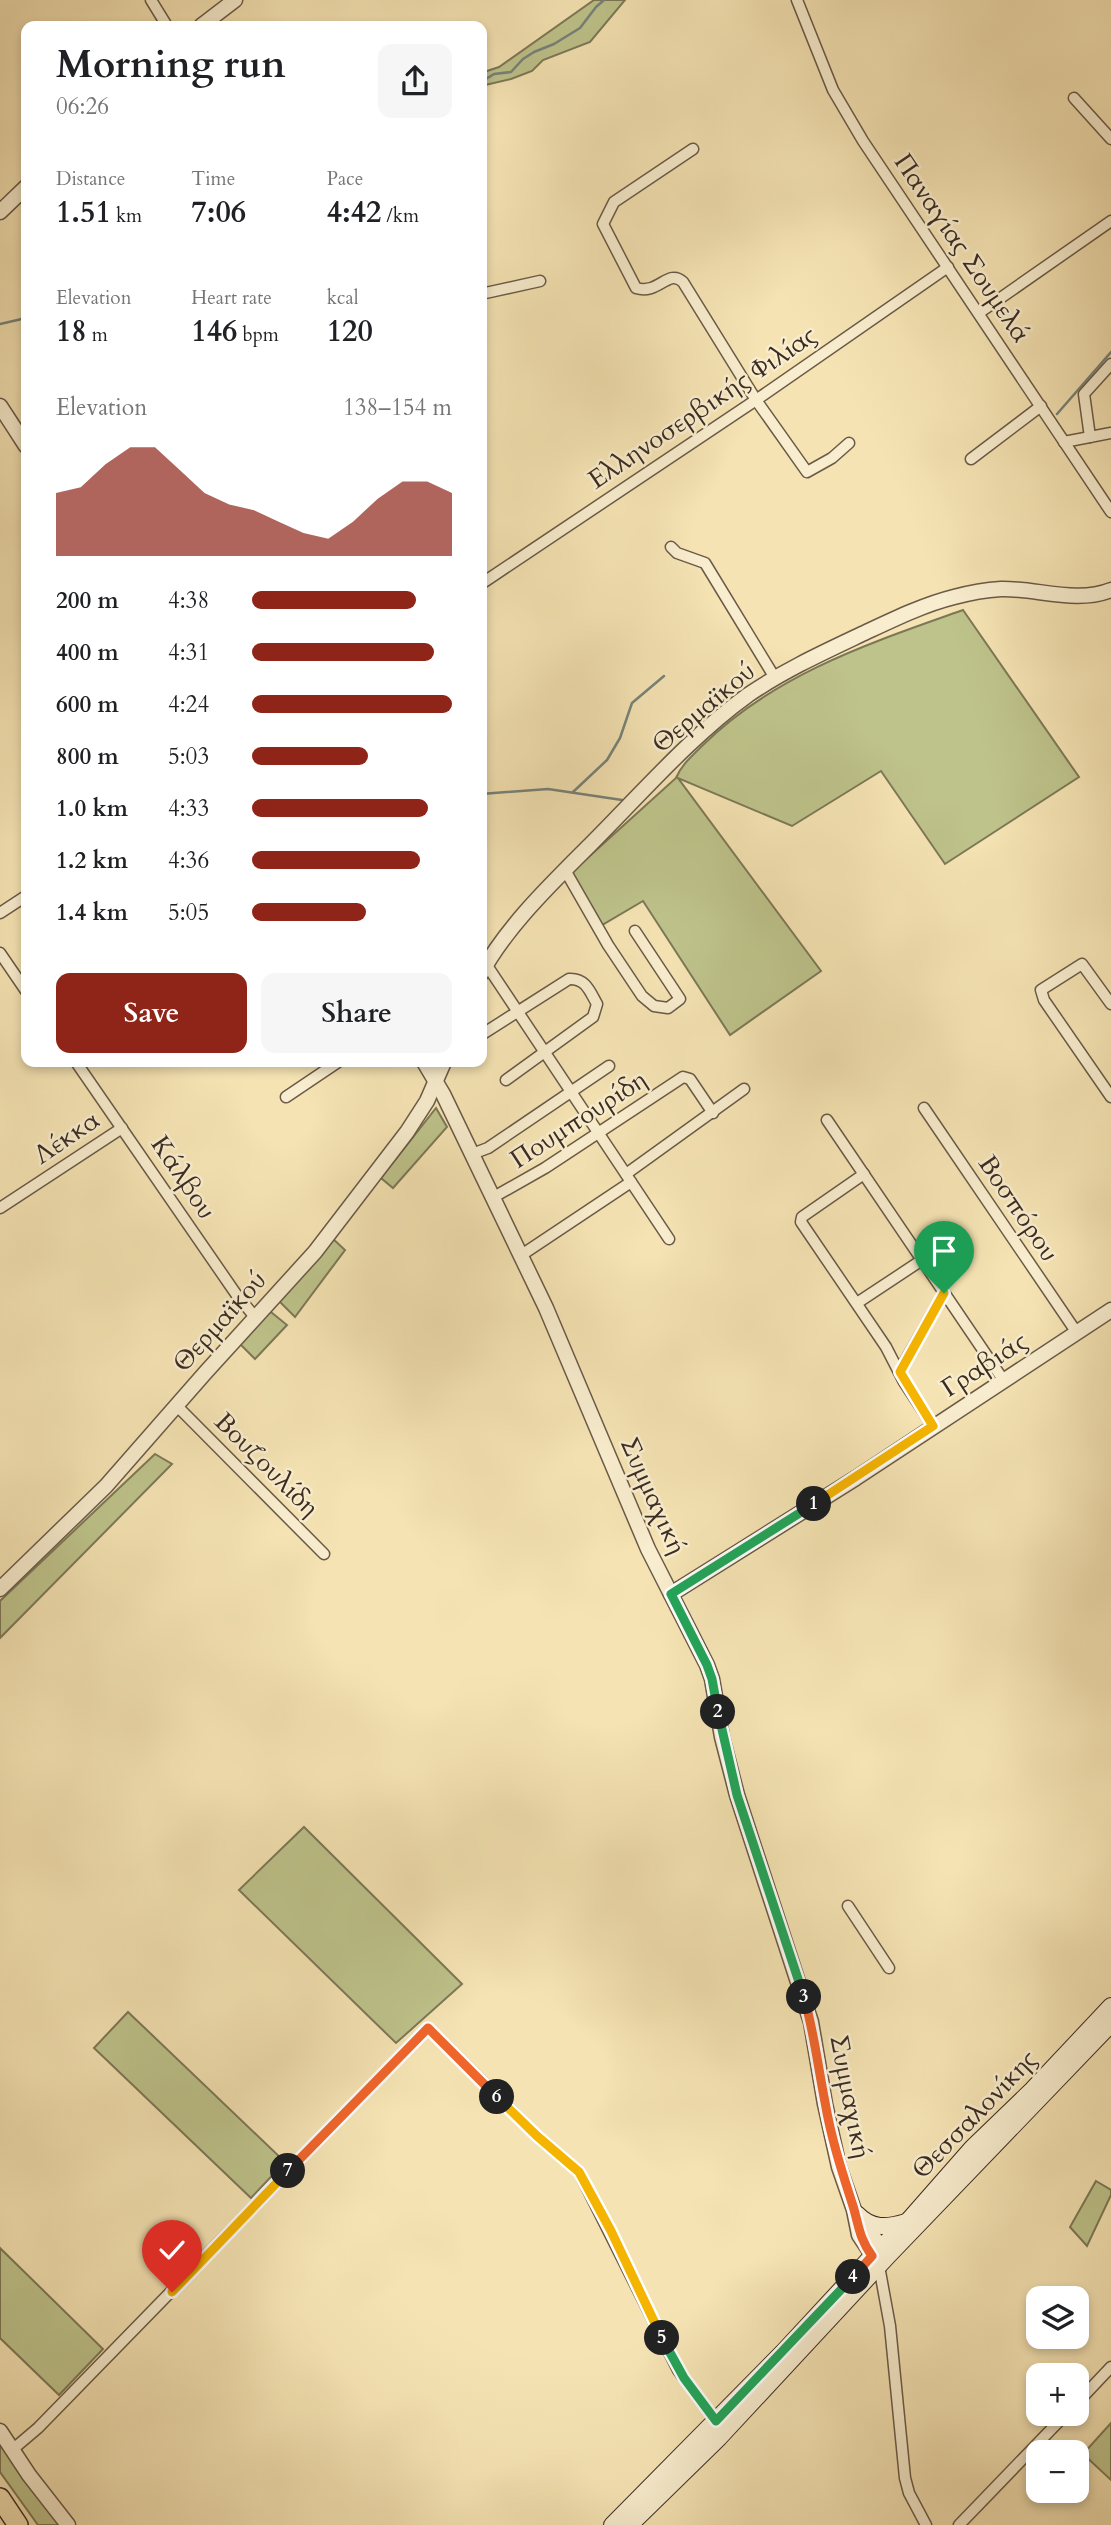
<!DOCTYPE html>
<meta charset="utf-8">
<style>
:root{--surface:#fff;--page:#f6f6f6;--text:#202124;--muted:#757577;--accent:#8f2418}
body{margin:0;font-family:Cardo,serif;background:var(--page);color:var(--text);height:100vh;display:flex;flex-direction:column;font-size:26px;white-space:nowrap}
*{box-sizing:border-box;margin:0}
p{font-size:23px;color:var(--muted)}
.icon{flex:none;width:38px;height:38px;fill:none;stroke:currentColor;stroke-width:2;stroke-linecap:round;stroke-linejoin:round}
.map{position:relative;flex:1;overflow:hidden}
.details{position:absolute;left:21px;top:21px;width:466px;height:1046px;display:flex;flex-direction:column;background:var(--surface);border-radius:14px;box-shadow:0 4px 10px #0003}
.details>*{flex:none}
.buttons{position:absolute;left:1026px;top:2286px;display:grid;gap:14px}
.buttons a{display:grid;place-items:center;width:63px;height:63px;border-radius:14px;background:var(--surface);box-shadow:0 4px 10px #0003;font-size:35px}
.pin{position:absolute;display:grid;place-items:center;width:60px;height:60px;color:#fff;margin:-72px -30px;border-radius:50% 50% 50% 0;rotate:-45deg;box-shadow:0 0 7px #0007}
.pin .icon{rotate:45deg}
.km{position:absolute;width:35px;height:35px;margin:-18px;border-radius:50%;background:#222;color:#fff;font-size:19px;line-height:35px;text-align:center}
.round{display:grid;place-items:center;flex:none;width:74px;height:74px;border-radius:14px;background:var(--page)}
.summary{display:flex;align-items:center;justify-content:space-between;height:119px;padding:0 35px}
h1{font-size:38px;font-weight:800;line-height:52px}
.metrics{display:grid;grid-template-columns:repeat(3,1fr);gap:10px;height:119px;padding:7px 35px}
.metrics div{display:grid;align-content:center}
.metrics b{font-size:30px;font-weight:800}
.metrics small{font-size:19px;font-weight:400}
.metrics p{font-size:19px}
.chart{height:196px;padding:14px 35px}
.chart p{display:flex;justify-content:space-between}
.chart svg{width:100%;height:126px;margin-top:7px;fill:var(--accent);opacity:.7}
.primary-button{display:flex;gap:14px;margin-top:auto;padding:14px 35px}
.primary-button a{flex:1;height:80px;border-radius:14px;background:var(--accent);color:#fff;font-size:28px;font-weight:800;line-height:80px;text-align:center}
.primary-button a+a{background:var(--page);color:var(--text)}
ul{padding:0 35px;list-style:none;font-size:23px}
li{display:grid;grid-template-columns:112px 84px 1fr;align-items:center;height:52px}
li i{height:18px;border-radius:9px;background:var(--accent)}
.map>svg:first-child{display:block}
.green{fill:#bec38b;stroke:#7c7857;stroke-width:2}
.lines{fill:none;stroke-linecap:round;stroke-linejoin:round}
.stream{stroke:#76837b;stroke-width:2.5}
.minor-casing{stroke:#6a5a47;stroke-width:13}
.tertiary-casing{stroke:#6a5a47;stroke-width:17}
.secondary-casing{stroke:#3b2c23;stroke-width:18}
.motorway-casing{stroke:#3b2c23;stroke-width:22}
.minor{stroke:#f8edce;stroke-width:10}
.tertiary{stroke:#f8edce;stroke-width:14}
.secondary{stroke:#f8edce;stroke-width:16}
.motorway{stroke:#f5e3b3;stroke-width:19}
.split-1-casing{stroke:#fff;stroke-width:14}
.split-2-casing{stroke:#fff;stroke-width:14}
.split-3-casing{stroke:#fff;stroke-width:14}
.split-4-casing{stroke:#fff;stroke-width:14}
.split-5-casing{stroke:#fff;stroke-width:14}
.split-6-casing{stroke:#fff;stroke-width:14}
.split-7-casing{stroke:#fff;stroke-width:14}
.split-8-casing{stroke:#fff;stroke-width:14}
.split-1{stroke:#f5b400;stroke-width:9}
.split-2{stroke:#22a559;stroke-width:9}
.split-3{stroke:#22a559;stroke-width:9}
.split-4{stroke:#f0652b;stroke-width:9}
.split-5{stroke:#22a559;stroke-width:9}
.split-6{stroke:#f5b400;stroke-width:9}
.split-7{stroke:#f0652b;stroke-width:9}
.split-8{stroke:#f5b400;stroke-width:9}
.labels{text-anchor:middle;stroke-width:5;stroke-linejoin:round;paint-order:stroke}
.street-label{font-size:26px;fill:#3b2c23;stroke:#f8edce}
</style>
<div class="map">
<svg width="1111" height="2525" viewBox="0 0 1111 2525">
<rect width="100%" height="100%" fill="#f5e3b3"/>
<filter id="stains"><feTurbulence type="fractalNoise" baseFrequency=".00286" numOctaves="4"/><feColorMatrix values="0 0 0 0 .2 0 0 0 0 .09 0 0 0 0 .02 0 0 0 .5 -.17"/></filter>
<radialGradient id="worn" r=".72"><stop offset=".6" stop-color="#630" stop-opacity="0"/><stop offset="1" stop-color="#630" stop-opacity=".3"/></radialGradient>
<g class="green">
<polygon points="594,0 625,0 590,42 543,60 532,71 511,79 481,86 481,73 499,67"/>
<path d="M963,610L1079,777L945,864L881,771L792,826L678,778L821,971L730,1035L643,901L602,925L572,872L676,778C682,764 693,755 703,745C775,674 870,643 963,610Z"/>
<polygon points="436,1108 447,1127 393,1188 381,1178"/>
<polygon points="330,1236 345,1250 295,1317 277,1299"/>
<polygon points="266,1308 287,1325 255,1359 238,1342"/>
<polygon points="155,1454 172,1464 0,1638 0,1601"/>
<polygon points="304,1827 462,1984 396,2043 239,1890"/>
<polygon points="128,2012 285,2162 251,2198 94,2048"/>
<polygon points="1096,2181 1111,2190 1111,2195 1087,2246 1070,2227"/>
<polygon points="0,2248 103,2349 59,2395 0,2338"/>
<polygon points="1111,2423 1111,2480 1083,2454"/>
<polygon points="0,2443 59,2525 38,2525 0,2472"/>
</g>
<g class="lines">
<g class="stream">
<polyline points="481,82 494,74 511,72 523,59 534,52 554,44 580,28 596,7 604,0"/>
<polyline points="0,324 26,318"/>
<polyline points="1057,414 1111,352"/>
<polyline points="573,792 607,760 620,738 632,703 664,676"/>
<polyline points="481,794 548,789 622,800"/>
</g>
<g class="minor-casing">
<g id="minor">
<polyline points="151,0 167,26"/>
<polyline points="797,0 833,90 863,141 1111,512"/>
<polyline points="1074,98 1111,139"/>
<path d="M693,149L614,202L603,224L636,288C659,295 668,268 683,282L756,400L807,472L832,458L849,443"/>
<polyline points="481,294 540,281"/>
<polyline points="979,313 1111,221"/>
<polyline points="1090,437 1084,394 1111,364"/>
<polyline points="1064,442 1111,433"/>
<polyline points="971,459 1041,406"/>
<polyline points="671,547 677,553 705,563 775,678"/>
<polyline points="481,584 756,400 948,267"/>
<polyline points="565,870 608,945 642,996 654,1006 668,1008 680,999 635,931"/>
<polyline points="0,913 26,896"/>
<polyline points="0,953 26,991"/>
<polyline points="486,964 669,1239"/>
<polyline points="1111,1004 1082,964 1041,990 1044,1000 1111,1097"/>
<path d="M481,1035L569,979C586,978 590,992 597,1004L593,1017L506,1080"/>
<polyline points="76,1062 236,1294 255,1317"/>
<polyline points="286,1097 338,1062"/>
<polyline points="924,1108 1077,1333"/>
<polyline points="827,1120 1004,1381"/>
<polyline points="472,1154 488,1148 609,1066"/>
<polyline points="626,1174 744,1089"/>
<polyline points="864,1174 802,1217 801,1222 886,1347 904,1382 933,1426"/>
<polyline points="492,1198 545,1168 683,1077 690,1079 713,1113"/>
<polyline points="0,1208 122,1128"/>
<polyline points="520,1256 631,1182"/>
<polyline points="857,1303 922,1260"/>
<polyline points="899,1372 944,1293"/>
<polyline points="177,1406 324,1554"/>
<polyline points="848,1906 889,1968"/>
<polyline points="879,2266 890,2326 905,2478 909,2493 926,2525"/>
<polyline points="1076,2404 1111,2367"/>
<polyline points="12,2450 38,2428 428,2028 537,2136 579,2172 678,2370 716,2421"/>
<polyline points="959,2525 1067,2413"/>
</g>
</g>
<g class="tertiary-casing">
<g id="tertiary">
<polyline points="201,26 235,0"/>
<polyline points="0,212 26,187"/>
<polyline points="0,406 26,446"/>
<path d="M481,974C506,927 553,882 590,845C640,795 691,736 748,695C783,671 822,653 860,635C890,621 922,605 954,597C969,593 985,590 1001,589C1036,588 1077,604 1111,590"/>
<polyline points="424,1062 443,1094 546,1308 648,1549 707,1665 712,1679 722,1737 737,1795 811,2022 825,2104 839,2167 854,2210 859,2235 879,2265"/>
<polyline points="0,1589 106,1486 205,1373 315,1252 407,1132 427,1101 444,1062"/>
<polyline points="671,1594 856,1478 1111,1310"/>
<polyline points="859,2217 886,2254"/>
<polyline points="0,2431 29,2475 68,2525"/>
</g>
</g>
<g class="secondary-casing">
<g id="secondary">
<path d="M857,2214C871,2229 887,2228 906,2222"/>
<polyline points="612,2525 783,2352 872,2256 907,2222 972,2148 1032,2090 1111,2006"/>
<polyline points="630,2525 719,2438 888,2256 1111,2024"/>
</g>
</g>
<g class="motorway-casing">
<polyline id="motorway" points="0,2498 18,2525"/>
</g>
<use href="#minor" class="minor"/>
<use href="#tertiary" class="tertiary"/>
<use href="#secondary" class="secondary"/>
<use href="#motorway" class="motorway"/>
</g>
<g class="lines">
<g class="split-1-casing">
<polyline id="split-1" points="814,1504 933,1426 900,1372 944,1293"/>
</g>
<g class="split-2-casing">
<polyline id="split-2" points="718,1712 712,1679 707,1665 671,1594 814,1504"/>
</g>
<g class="split-3-casing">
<polyline id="split-3" points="718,1712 737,1795 804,1997"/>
</g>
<g class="split-4-casing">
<path id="split-4" d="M804,1997C814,2032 818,2067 825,2102C831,2138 842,2172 853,2206C859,2226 859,2238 872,2256L853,2277"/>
</g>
<g class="split-5-casing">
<polyline id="split-5" points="662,2338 684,2378 716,2421 853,2277"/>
</g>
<g class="split-6-casing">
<polyline id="split-6" points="497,2097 537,2136 579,2172 611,2231 662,2338"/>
</g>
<g class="split-7-casing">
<polyline id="split-7" points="288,2171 428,2028 497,2097"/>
</g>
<g class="split-8-casing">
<polyline id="split-8" points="172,2292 288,2171"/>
</g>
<use href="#split-1" class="split-1"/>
<use href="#split-2" class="split-2"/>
<use href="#split-3" class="split-3"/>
<use href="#split-4" class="split-4"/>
<use href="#split-5" class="split-5"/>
<use href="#split-6" class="split-6"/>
<use href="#split-7" class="split-7"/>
<use href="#split-8" class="split-8"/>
</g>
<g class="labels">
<g class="street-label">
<text transform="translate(963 248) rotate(56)" y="9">Παναγίας Σουμελά</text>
<text transform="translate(702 407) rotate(-34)" y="9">Ελληνοσερβικής Φιλίας</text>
<text transform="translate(703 707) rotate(-40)" y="9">Θερμαϊκού</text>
<text transform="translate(578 1119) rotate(-33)" y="9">Πουμπουρίδη</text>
<text transform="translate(66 1137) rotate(-34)" y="9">Λέκκα</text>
<text transform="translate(184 1177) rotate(56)" y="9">Κάλβου</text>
<text transform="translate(1019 1208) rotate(56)" y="9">Βοσπόρου</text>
<text transform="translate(219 1321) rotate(-48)" y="9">Θερμαϊκού</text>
<text transform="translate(984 1364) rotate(-33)" y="9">Γραβιάς</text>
<text transform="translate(267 1464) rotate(45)" y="9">Βουζουλίδη</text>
<text transform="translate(654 1496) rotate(66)" y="9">Συμμαχική</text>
<text transform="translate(851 2097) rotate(79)" y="9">Συμμαχική</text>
<text transform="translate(974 2114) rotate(-46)" y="9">Θεσσαλονίκης</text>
</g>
</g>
<rect width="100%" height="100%" filter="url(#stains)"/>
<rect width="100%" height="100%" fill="url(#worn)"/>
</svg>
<div class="buttons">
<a><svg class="icon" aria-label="layers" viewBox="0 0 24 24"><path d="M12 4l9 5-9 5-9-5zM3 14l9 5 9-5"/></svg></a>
<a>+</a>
<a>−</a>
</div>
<div class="pin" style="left:944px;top:1293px;background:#1e9e55"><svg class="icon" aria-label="arrive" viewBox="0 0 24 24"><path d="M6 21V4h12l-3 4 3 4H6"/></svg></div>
<div class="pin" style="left:172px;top:2292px;background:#d93025"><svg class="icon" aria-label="check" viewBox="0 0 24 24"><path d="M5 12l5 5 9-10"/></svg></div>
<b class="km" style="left:814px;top:1504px">1</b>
<b class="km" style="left:718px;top:1712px">2</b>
<b class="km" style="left:804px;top:1997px">3</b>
<b class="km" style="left:853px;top:2277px">4</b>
<b class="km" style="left:662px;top:2338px">5</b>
<b class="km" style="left:497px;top:2097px">6</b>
<b class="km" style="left:288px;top:2171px">7</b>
<section class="details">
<div class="summary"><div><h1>Morning run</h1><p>06:26</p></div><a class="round"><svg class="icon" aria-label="share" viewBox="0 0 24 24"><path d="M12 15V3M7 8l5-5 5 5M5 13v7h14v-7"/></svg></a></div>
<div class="metrics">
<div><p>Distance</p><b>1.51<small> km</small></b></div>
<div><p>Time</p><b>7:06</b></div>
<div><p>Pace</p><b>4:42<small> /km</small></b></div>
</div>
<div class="metrics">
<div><p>Elevation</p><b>18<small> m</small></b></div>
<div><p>Heart rate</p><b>146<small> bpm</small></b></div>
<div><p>kcal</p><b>120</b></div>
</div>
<div class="chart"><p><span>Elevation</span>138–154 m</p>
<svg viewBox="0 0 160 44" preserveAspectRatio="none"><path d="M0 44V22L10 20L20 12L30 6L40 6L50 14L60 22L70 26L80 28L90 32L100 36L110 38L120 32L130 24L140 18L150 18L160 22V44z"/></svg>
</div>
<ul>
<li><b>200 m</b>4:38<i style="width:82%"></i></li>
<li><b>400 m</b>4:31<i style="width:91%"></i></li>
<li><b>600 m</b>4:24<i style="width:100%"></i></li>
<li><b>800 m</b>5:03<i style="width:58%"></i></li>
<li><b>1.0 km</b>4:33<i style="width:88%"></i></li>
<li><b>1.2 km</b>4:36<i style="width:84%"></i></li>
<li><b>1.4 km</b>5:05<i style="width:57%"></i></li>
</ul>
<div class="primary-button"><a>Save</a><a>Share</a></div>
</section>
</div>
